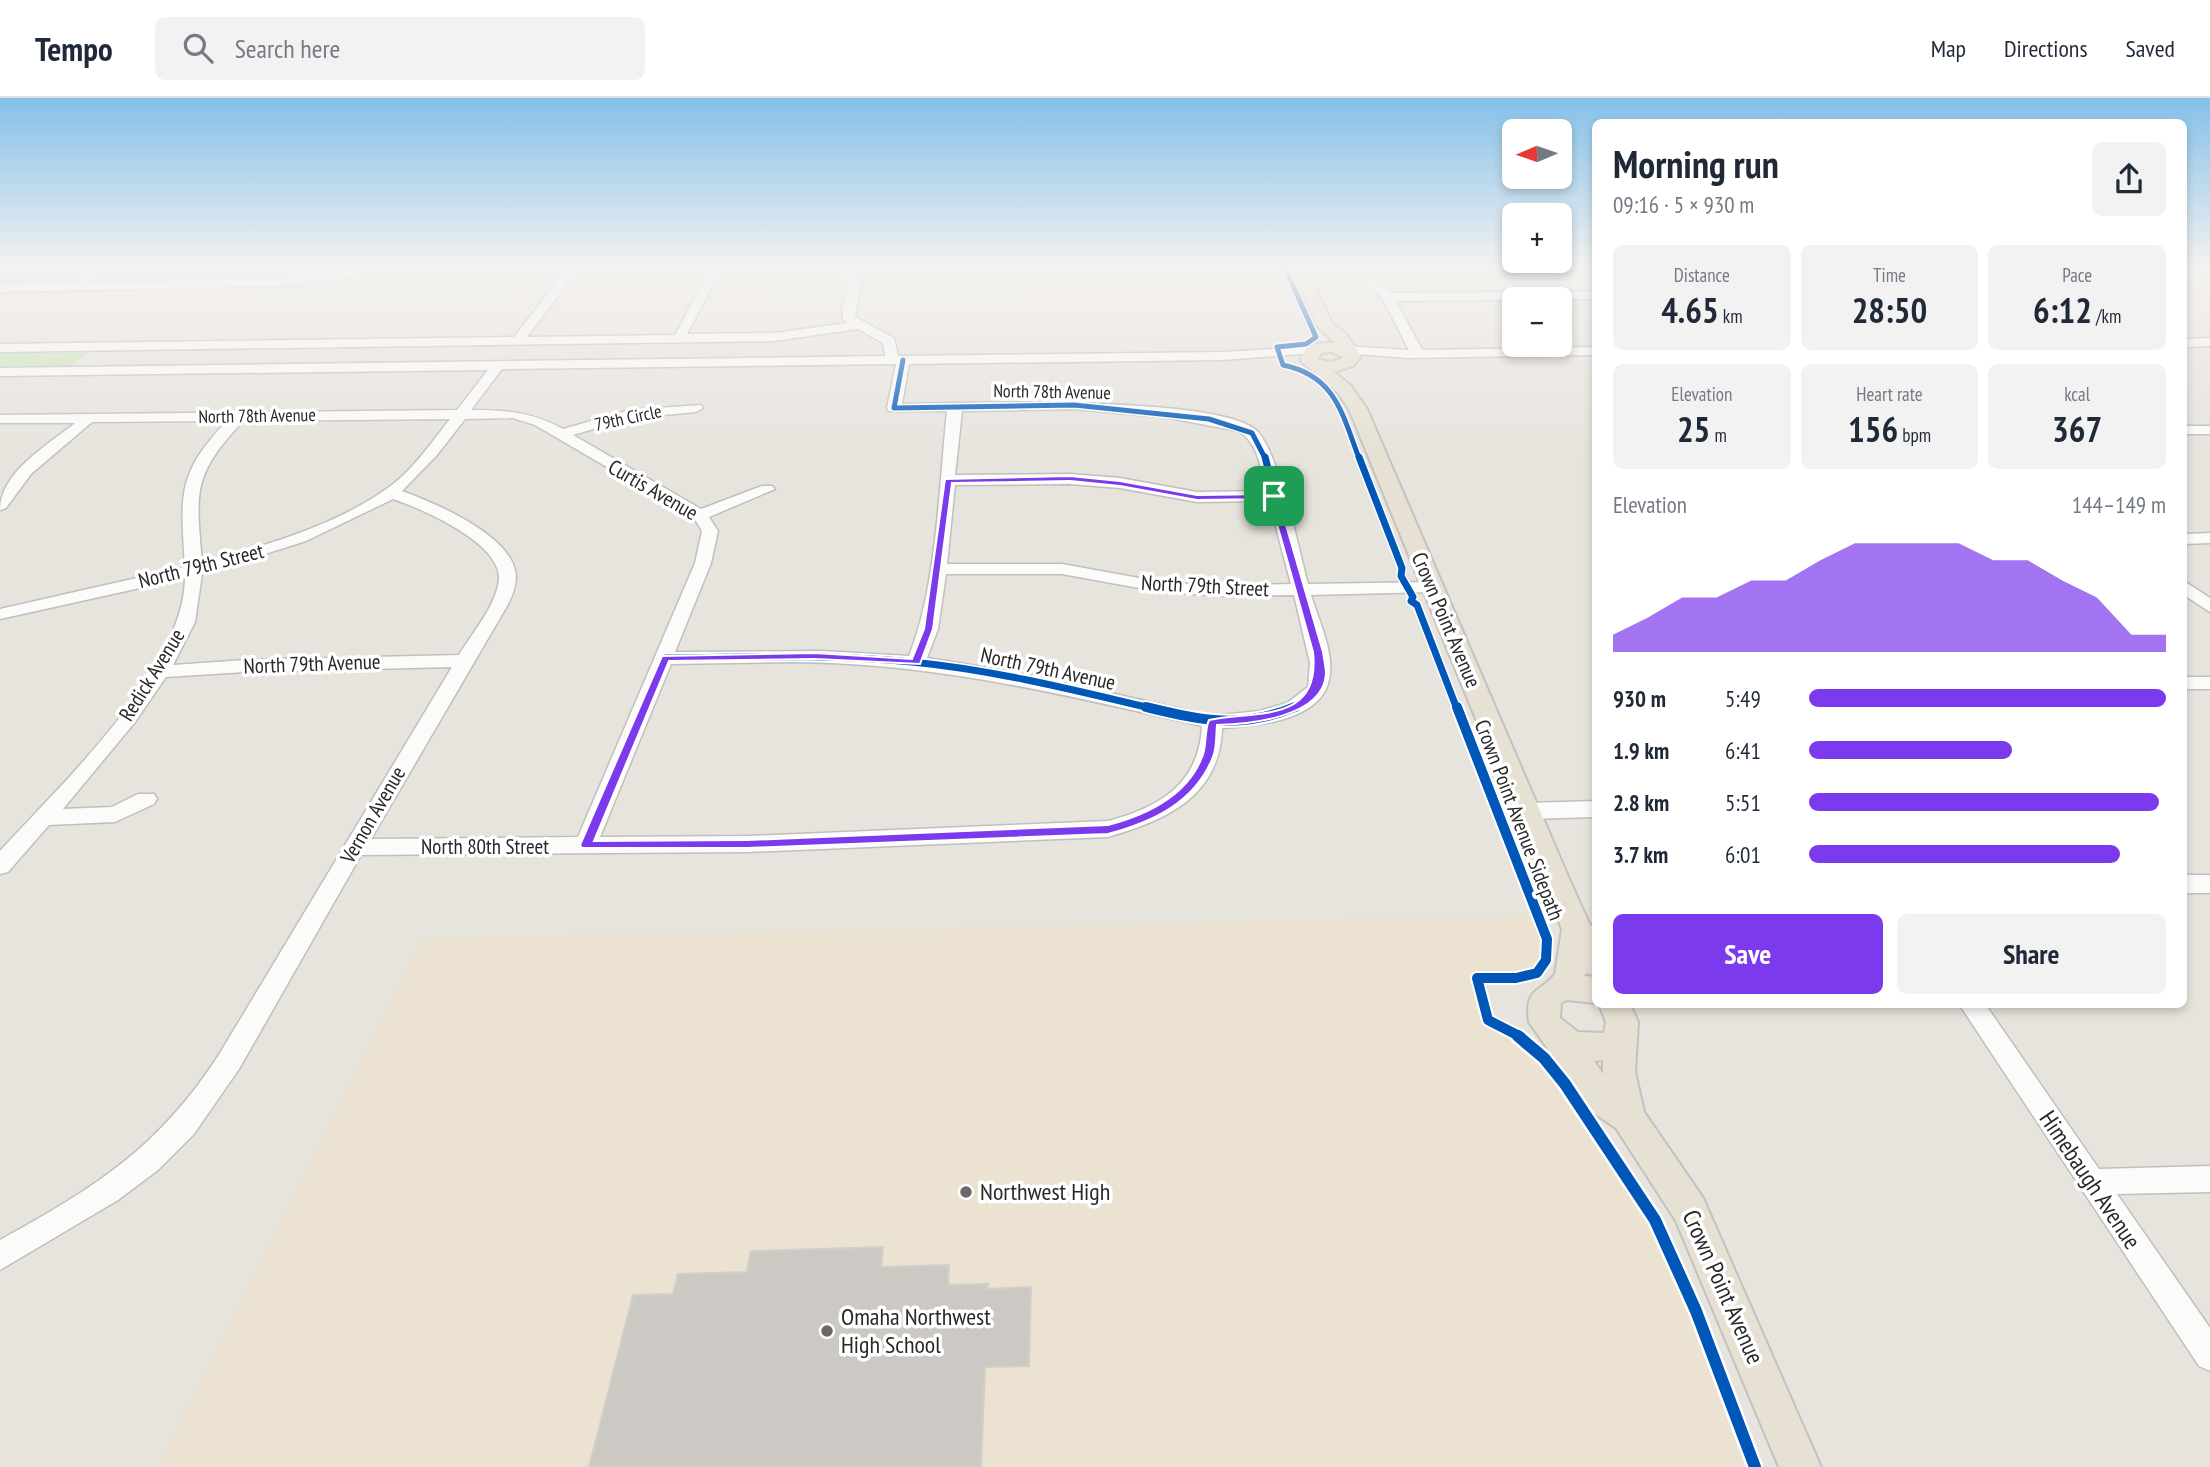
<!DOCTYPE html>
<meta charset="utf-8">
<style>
:root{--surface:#fff;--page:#f2f2f3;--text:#1f2937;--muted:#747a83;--line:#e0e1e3;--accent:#7c3aed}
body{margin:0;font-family:"PT Sans Narrow",sans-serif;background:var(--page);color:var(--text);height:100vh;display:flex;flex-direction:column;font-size:26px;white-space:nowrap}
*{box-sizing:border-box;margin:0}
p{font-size:23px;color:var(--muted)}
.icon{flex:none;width:38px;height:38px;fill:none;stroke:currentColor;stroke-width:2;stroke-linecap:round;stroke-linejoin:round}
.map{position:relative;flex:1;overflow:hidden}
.sheet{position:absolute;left:1592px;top:21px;width:595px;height:889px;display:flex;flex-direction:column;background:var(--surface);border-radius:10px;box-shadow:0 4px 10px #0003}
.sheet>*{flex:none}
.needle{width:46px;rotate:268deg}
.buttons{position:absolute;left:1502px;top:21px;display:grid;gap:14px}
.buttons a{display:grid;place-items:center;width:70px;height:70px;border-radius:10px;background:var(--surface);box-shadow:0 4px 10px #0003;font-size:35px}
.pin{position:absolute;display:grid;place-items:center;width:60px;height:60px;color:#fff;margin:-30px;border-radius:14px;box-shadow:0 4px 10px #0006}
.round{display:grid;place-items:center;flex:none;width:74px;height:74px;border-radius:10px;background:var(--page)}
.summary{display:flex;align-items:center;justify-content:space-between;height:119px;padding:0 21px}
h1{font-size:38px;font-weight:800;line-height:52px}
.metrics{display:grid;grid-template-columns:repeat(3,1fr);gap:10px;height:119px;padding:7px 21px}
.metrics div{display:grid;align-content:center;border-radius:10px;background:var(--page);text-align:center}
.metrics b{font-size:35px;font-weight:800}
.metrics small{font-size:19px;font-weight:400}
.metrics p{font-size:19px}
.chart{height:196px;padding:14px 21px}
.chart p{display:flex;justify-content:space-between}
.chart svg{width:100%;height:126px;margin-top:7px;fill:var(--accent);opacity:.7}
.button{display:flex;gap:14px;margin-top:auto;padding:14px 21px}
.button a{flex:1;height:80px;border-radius:10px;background:var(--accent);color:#fff;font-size:28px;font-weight:800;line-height:80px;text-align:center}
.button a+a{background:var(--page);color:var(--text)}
ul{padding:0 21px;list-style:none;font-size:23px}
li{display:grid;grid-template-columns:112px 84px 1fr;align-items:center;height:52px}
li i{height:18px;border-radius:9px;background:var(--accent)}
header{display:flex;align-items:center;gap:42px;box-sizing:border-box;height:98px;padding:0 35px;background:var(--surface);border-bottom:2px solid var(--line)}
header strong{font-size:33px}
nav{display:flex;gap:38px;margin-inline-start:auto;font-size:24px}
.search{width:490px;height:63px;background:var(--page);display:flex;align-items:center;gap:18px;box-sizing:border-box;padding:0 24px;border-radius:10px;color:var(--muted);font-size:26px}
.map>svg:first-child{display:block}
.education{fill:#ebe2d1}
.green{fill:#c7e4b4}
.cemetery{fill:#d2dbc4}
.building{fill:#ccc9c4;stroke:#d2cfc9;stroke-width:2}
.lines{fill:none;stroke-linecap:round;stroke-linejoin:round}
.minor-casing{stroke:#c0bfbf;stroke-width:3}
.major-casing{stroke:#c3c2c0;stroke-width:4}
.minor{fill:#fbfbfa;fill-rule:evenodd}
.major{fill:#e6e1d2;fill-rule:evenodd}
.cycleway-far3-casing{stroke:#fff;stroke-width:8}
.cycleway-far2-casing{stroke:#fff;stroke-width:10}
.cycleway-far1-casing{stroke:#fff;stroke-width:14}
.cycleway-casing{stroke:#fff;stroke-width:17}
.cycleway-far3{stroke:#0057b8;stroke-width:5}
.cycleway-far2{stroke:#0057b8;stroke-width:7}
.cycleway-far1{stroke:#0057b8;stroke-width:10}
.cycleway{stroke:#0057b8;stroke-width:12}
.route{fill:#7c3aed;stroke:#fff;stroke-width:2;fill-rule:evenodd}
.poi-dot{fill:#6b6967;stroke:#fff;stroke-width:2.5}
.labels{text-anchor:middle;stroke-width:7;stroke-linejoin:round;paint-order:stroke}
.far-street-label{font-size:18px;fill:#282828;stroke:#fff}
.street-label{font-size:21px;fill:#282828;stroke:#fff}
.near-street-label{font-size:24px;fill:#282828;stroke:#fff}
.near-poi-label{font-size:24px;fill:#282828;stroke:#fff;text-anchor:start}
</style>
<header>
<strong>Tempo</strong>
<div class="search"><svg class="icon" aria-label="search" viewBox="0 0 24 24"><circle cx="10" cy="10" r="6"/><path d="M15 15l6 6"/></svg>Search here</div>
<nav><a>Map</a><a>Directions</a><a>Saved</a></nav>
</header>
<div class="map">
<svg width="2210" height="1369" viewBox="0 0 2210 1369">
<rect width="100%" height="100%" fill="#e7e3dd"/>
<polygon class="education" points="1534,818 1544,849 1537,869 1522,875 1472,877 1483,928 1518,941 1539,958 1630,1083 1673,1175 1749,1369 157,1369 423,841"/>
<polygon class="green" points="92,252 68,270 0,271 0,253"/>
<polygon class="cemetery" points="1317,168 1499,168 1503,173 1343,178 1341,175 1319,175"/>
<polygon class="building" points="883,1149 881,1169 949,1167 948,1187 988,1186 987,1191 1031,1189 1029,1268 985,1269 981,1369 589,1369 633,1197 673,1196 678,1176 747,1174 751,1153"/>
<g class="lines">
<g class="minor-casing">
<g id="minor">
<polygon points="98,168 111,168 90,185 283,180 397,168 438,168 283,188 0,194 0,186 75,185"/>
<path d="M569,168H580L527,239L675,237L712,168H723L687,236L774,235L848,225L843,221L842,212L849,185L837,168H850L861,185L855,219L894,240L898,258L1223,254L1320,248V254L1315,255L1223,262L909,266L902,306C958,305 1229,296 1259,335C1281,363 1298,449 1308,486L1432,484L1441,489L1432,494L1311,497C1318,520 1333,552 1330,576C1326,623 1257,628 1222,630C1220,699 1166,722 1108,739L747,754L361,757L239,971L194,1036L158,1072L118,1102L0,1172V1142C96,1089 159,1050 220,955L452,569L245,574L166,579L135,624L63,711L112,709L138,696H154L157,701L154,706L115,724L49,727L8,774L0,776V753C59,688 184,572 185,480L0,521V511L185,469C181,399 175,377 227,323L92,324L31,376L6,410L0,412C0,374 48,347 75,325H0V317L457,312L488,272L0,278V270L885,258L883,245L858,231L774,243L0,254V246L514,239ZM896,266L887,310L889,313H947C939,389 937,488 909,558L822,553L675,554L711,465L718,433L709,419L775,391L772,388H762L701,411L573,337L631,320L696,314L703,310L701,307L630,312L563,331C532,314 506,312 471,312L502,271ZM1074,311L1164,319L1238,333C1259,345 1261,372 1266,393L1197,394L1120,380L1070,376L955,377L962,313ZM513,320L535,327L694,420L702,433L695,465L578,739L371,741L507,508C513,497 518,484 515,472C506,435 435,405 402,393L437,357L465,321ZM450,321C431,345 411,375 385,392C332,429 263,448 202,465C196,392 192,378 243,323ZM1070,386L1120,390L1197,404L1269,403L1291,486L1223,488L1161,484L1062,466H947L955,387ZM393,401C422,411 502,445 499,482C496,508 472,535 459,557L245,562L173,567L195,524L202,476L306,443ZM946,476H1062L1161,494L1223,498L1294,497L1310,565L1308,589L1287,605L1259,613L1212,618L1027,576L927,560L938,531ZM790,564C938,565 1060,596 1202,628C1199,686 1160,709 1108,723L747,738L600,739L671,566Z"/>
<polygon points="1372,180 1391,195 1596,193 1596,201 1396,203 1422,252 1596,249 1596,257 1409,260 1343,255 1343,249 1348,248 1409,252 1383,201 1366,184"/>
<polygon points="2210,240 2210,248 2184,249 2184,241"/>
<rect x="2184" y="328" width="26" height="8"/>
<polygon points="2210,435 2210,445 2184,446 2184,436"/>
<polygon points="2184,483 2210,500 2210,514 2184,497"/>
<rect x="2184" y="579" width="26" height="12"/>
<polygon points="1596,703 1596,719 1526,721 1518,718 1515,713 1518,708 1526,705"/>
<rect x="2184" y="777" width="26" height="18"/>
<polygon points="1959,906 1985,906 2099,1071 2210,1068 2210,1094 2117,1096 2210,1230 2210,1273 2199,1268"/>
</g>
</g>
<g class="major-casing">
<path id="major" d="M1292,168H1306L1331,224L1346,236L1361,258L1353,268L1334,274L1350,287L1367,311L1570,783L1589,825L1596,833V878L1586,875L1584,878L1596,879V905L1567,902L1561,905L1560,920L1578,934L1604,935L1606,924L1599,906H1630L1638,924L1635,974L1644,1014L1703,1100L1821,1369H1779L1676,1123L1616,1030L1591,1013L1529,924C1524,888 1541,895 1555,876L1562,831L1349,311L1338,295L1301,263C1302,246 1321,244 1335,245L1316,226ZM1332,254L1344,260L1331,264L1317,261L1322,255ZM1603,962V976L1594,963Z"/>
</g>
<use href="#minor" class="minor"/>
<use href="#major" class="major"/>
<g class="cycleway-far3-casing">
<g id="cycleway-far3">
<path d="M1284,168L1316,239L1306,246L1277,249L1283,267C1336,278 1342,316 1359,360"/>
<polyline points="903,262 894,310 1074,307 1209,321 1252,335 1265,360"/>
</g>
</g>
<g class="cycleway-far2-casing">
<g id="cycleway-far2">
<path d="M1265,359L1321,571C1321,591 1308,603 1291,611"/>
<polyline points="1359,359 1402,470 1401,478 1413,499 1411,503 1417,507 1457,611"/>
<path d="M666,560C748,559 830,556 912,564C994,572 1074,592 1154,611"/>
</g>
</g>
<g class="cycleway-far1-casing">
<g id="cycleway-far1">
<path d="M1146,609C1201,622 1240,632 1295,609"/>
<polyline points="1457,609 1547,841 1546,862 1537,875 1516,880 1477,880 1488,922 1521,939"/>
</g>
</g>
<g class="cycleway-casing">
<polyline id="cycleway" points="1518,938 1544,960 1565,986 1655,1122 1696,1213 1755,1369"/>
</g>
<use href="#cycleway-far3" class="cycleway-far3"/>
<use href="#cycleway-far2" class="cycleway-far2"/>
<use href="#cycleway-far1" class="cycleway-far1"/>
<use href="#cycleway" class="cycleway"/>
</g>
<linearGradient id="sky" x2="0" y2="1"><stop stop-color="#84c0e9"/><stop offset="0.47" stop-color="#f4f2f0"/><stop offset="1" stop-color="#f4f2f0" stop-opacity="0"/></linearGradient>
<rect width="2210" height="360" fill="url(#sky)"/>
<path class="route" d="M1070,378L1120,383L1197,397L1277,396L1323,554C1324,561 1326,569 1326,576C1323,620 1249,626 1217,627C1216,637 1217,650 1213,659C1195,705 1152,724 1108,736L747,750H582L580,747L662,558L815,555L912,561L924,531L945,381ZM1070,383L1120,388L1197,402L1270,401L1313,554C1321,626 1256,612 1209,622C1204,633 1207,648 1202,659C1187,698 1146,717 1108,727L747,742L594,743L669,563L815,561L920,566L933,531L952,385Z"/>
<g class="poi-dot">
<circle cx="966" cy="1094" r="7"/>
<circle cx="827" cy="1233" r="7"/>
</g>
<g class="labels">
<g class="far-street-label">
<text transform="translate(1052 294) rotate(1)" y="6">North 78th Avenue</text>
<text transform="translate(257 318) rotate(-1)" y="6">North 78th Avenue</text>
<text transform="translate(628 320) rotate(-12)" y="6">79th Circle</text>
</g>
<g class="street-label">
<text transform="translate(653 392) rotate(30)" y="7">Curtis Avenue</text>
<text transform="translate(201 468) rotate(-14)" y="7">North 79th Street</text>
<text transform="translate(1205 488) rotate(3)" y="7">North 79th Street</text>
<text transform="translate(1446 522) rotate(67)" y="7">Crown Point Avenue</text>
<text transform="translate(312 566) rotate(-2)" y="7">North 79th Avenue</text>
<text transform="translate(1048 571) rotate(12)" y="7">North 79th Avenue</text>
<text transform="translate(152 577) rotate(-58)" y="7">Redick Avenue</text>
<text transform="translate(373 717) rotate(-60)" y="7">Vernon Avenue</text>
<text transform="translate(1519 722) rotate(69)" y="7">Crown Point Avenue Sidepath</text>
<text x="485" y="756">North 80th Street</text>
</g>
<g class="near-street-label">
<text transform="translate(2090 1082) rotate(56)" y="8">Himebaugh Avenue</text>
<text transform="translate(1723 1189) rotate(66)" y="8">Crown Point Avenue</text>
</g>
<g class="near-poi-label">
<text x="980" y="1102">Northwest High</text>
<text x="841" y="1227">Omaha Northwest<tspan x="841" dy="28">High School</tspan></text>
</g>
</g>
</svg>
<div class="buttons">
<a><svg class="needle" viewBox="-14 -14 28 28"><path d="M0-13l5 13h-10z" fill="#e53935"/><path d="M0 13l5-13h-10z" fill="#747a83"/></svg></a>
<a>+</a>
<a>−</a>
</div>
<div class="pin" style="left:1274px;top:398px;background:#1e9e55"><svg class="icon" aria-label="arrive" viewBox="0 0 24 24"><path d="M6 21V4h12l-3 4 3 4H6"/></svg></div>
<section class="sheet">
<div class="summary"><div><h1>Morning run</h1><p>09:16 · 5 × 930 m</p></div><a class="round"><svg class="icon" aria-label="share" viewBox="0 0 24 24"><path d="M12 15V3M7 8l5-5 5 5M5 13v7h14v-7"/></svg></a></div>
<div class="metrics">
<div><p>Distance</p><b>4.65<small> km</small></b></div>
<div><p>Time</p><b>28:50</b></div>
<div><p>Pace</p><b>6:12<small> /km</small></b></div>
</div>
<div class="metrics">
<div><p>Elevation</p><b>25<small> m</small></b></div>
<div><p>Heart rate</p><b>156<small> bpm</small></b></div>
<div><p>kcal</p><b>367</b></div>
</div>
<div class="chart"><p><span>Elevation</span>144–149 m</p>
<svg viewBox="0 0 160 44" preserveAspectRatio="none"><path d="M0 44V38L10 32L20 25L30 25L40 19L50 19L60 12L70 6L80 6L90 6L100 6L110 12L120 12L130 19L140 25L150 38L160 38V44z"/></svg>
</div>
<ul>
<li><b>930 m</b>5:49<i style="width:100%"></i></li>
<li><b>1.9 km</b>6:41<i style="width:57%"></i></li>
<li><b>2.8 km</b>5:51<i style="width:98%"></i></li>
<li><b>3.7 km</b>6:01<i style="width:87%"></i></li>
</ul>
<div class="button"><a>Save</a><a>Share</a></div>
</section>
</div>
